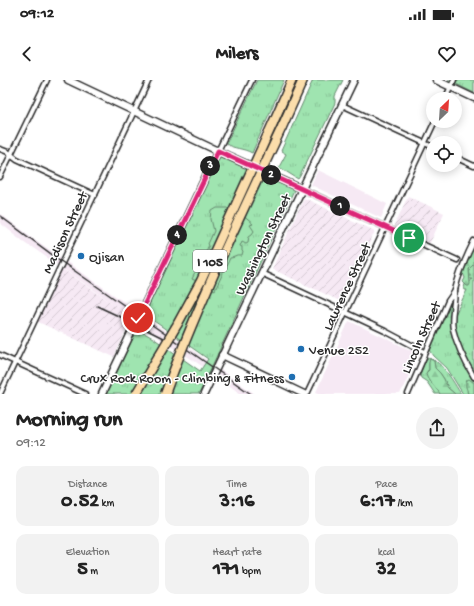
<!DOCTYPE html>
<style>
:root{--surface:#fff;--page:#f2f2f2;--text:#222;--muted:#767676}
body{margin:0;font-family:"Gochi Hand",sans-serif;background:var(--page);color:var(--text);height:100vh;display:flex;flex-direction:column;font-size:15px;white-space:nowrap}
*{box-sizing:border-box;margin:0}
p{font-size:13px;color:var(--muted)}
.icon{flex:none;width:22px;height:22px;fill:none;stroke:currentColor;stroke-width:2;stroke-linecap:round;stroke-linejoin:round}
.map{position:relative;height:314px;overflow:hidden}
.sheet{display:flex;flex-direction:column;background:var(--surface);flex:1}
.sheet>*{flex:none}
.needle{width:26px;rotate:25deg}
.tools{position:absolute;left:426px;top:12px;display:grid;gap:8px}
.tools a{display:grid;place-items:center;width:36px;height:36px;border-radius:50%;background:var(--surface);box-shadow:0 2px 10px #0003;font-size:20px}
.pin{position:absolute;display:grid;place-items:center;width:34px;height:34px;color:#fff;margin:-17px;border:2px solid #fff;border-radius:50%;box-shadow:0 1px 4px #0007}
.km{position:absolute;width:20px;height:20px;margin:-10px;border-radius:50%;background:#222;color:#fff;font-size:11px;line-height:20px;text-align:center}
.round{display:grid;place-items:center;flex:none;width:42px;height:42px;border-radius:21px;background:var(--page)}
.summary{display:flex;align-items:center;justify-content:space-between;height:68px;padding:0 16px}
h1{font-size:22px;font-weight:700;line-height:30px}
.metrics{display:grid;grid-template-columns:repeat(3,1fr);gap:6px;height:68px;padding:4px 16px}
.metrics div{display:grid;align-content:center;border-radius:10px;background:var(--page);text-align:center}
.metrics b{font-size:20px;font-weight:700}
.metrics small{font-size:11px;font-weight:400}
.metrics p{font-size:11px}
.status{display:flex;justify-content:space-between;align-items:center;height:28px;padding:0 20px;background:var(--surface);direction:ltr}
.status svg{height:11px;fill:currentColor}
header{display:flex;justify-content:space-between;align-items:center;height:52px;padding:0 16px;background:var(--surface);font-size:18px;font-weight:700}
.map>svg:first-child{display:block}
.built{fill:#f6e9f4}
.industrial{fill:url(#industrial-furrows)}
.grass{fill:url(#grass-tufts);stroke:#65886e}
.forest{fill:url(#forest-firs);stroke:#65886e}
.pitch{fill:#9fe4b0;stroke:#65886e}
.lines{fill:none;stroke-linecap:round;stroke-linejoin:round}
.street-casing{stroke:#2b2b2b;stroke-width:7}
.secondary-casing{stroke:#2b2b2b;stroke-width:9}
.highway-casing{stroke:#2b2b2b;stroke-width:11}
.street{stroke:#fff;stroke-width:4}
.secondary{stroke:#fff;stroke-width:6}
.highway{stroke:#fbddab;stroke-width:8}
.rail{stroke:#2b2b2b;stroke-width:1.5}
.highway-bridge-casing{stroke:#2b2b2b;stroke-width:11;stroke-linecap:butt}
.highway-bridge{stroke:#fbddab;stroke-width:8}
.route-casing{stroke:#fff;stroke-width:8}
.route{stroke:#db2777;stroke-width:5}
.poi-dot{fill:#1f6fb2;stroke:#fff;stroke-width:1.5}
.labels{text-anchor:middle;stroke-width:3;stroke-linejoin:round;paint-order:stroke}
.shield{fill:#fff;stroke:#6b6b6b;stroke-width:1}
.shield-label{font-size:13px;font-weight:bold;fill:#2b2b2b}
.street-label{font-size:14px;fill:#2b2b2b;stroke:#fff}
.poi-label{font-size:14px;fill:#2b2b2b;stroke:#fff;text-anchor:start}
</style>
<div class="status"><b>09:12</b><svg viewBox="0 0 49 12"><path d="M0 12V9h3v3zM5 12V6h3v6zM10 12V3h3v9zM15 12V0h3v12zM26 1h20v11H26zM47 4h2v5h-2z"/></svg></div>
<header><svg class="icon" aria-label="back" viewBox="0 0 24 24"><path d="M15 5l-7 7 7 7"/></svg>Milers<svg class="icon" aria-label="heart" viewBox="0 0 24 24"><path d="M12 20l-8-8c-3-5 5-10 8-4 3-6 11-1 8 4z"/></svg></header>
<div class="map">
<svg width="474" height="314" viewBox="0 0 474 314">
<defs>
<pattern id="industrial-furrows" width="10" height="10" patternUnits="userSpaceOnUse"><rect width="10" height="10" fill="#f6e9f4"/><path d="M-1 1l2-2M0 10L10 0M9 11l2-2" fill="none" stroke="#d3c8d1"/></pattern>
<pattern id="grass-tufts" width="24" height="20" patternUnits="userSpaceOnUse"><rect width="24" height="20" fill="#9fe4b0"/><path d="M3 7l-1-3M5 7V3M7 7l1-3M15 17l-1-3M17 17v-4M19 17l1-3" fill="none" stroke="#89c498"/></pattern>
<pattern id="forest-firs" width="22" height="20" patternUnits="userSpaceOnUse"><rect width="22" height="20" fill="#9fe4b0"/><path d="M5 1l3.5 6h-7zM16 11l3.5 6h-7z" fill="#89c498"/></pattern>
</defs>
<rect width="100%" height="100%" fill="#fff"/>
<filter id="ink" filterUnits="userSpaceOnUse"><feTurbulence type="fractalNoise" baseFrequency=".025" numOctaves="2"/><feDisplacementMap in="SourceGraphic" scale="8" xChannelSelector="R" yChannelSelector="G"/><feConvolveMatrix kernelMatrix="1 2 1 2 8 2 1 2 1" color-interpolation-filters="sRGB"/></filter>
<g filter="url(#ink)">
<g class="built">
<polygon points="318,90 387,124 381,138 311,105"/>
<polygon points="0,134 40,163 255,314 241,314 196,282 160,259 142,245 98,213 23,161 0,143"/>
<polygon points="349,241 419,274 400,314 321,314 316,312"/>
</g>
<g class="industrial">
<polygon points="408,116 444,133 430,163 394,146"/>
<polygon points="304,118 375,151 342,222 272,189"/>
<polygon points="61,188 132,237 114,277 36,241"/>
</g>
<g class="grass">
<path d="M257,0H284L252,73C243,68 234,69 226,64Z"/>
<polygon points="313,0 343,0 335,16 335,23 300,96 298,99 279,87 286,74 281,71"/>
<polygon points="448,0 474,0 474,13"/>
<polygon points="218,76 294,110 199,314 106,314 137,249 153,258 200,291 208,279 144,234"/>
<polygon points="474,184 474,314 467,311 468,314 463,314 447,288 434,276 430,270 447,227 451,220 453,221 450,238 451,243 467,210 465,210 464,208 465,204 467,206 472,199 469,199 470,196 469,189"/>
<path d="M428,278C443,281 453,302 461,314H455L448,308L444,299L440,293L435,288L434,280L430,279L429,283V290L427,291C429,306 434,303 440,314H435L427,302L421,298L420,294L426,279Z"/>
</g>
<g class="forest">
<polygon points="474,166 474,184 469,189 470,204 469,206 467,206 463,202 465,198 463,193"/>
<path d="M430,279L434,281L435,288L440,293L444,299L448,308L455,314H440C436,306 428,302 426,293L429,290V281Z"/>
<path d="M469,299L474,303V314H468C467,307 464,307 467,300Z"/>
</g>
<path class="pitch" d="M217,128H227L237,131L253,144L250,145L254,151L252,154L249,156L248,162L246,163L242,161L240,166L242,167V171L243,172L242,176C237,175 234,178 230,178L215,210L192,199L209,165L208,164L214,151L211,139L212,131Z"/>
<g class="lines">
<g class="street-casing">
<g id="street">
<polyline points="445,19 454,0"/>
<polyline points="342,25 433,67"/>
<polyline points="0,69 8,72 17,79 95,115"/>
<polyline points="218,71 252,0"/>
<polyline points="455,77 474,86"/>
<polyline points="0,97 47,0"/>
<polyline points="302,109 457,180"/>
<path d="M474,161C466,177 459,193 455,210C454,214 455,218 454,222C453,231 451,240 453,249C457,266 465,282 474,297"/>
<polyline points="261,193 385,251 425,272"/>
<polyline points="0,275 85,314"/>
<polyline points="0,314 101,101 149,0"/>
<polyline points="307,314 435,41"/>
<polyline points="408,314 448,221 455,211"/>
</g>
</g>
<g class="secondary-casing">
<g id="secondary">
<polyline points="68,0 222,73 302,109"/>
<polyline points="436,0 474,18"/>
<polyline points="222,275 304,314"/>
<polyline points="102,314 218,71"/>
<polyline points="204,314 354,0"/>
</g>
</g>
<g class="highway-casing">
<g id="highway">
<polyline points="273,43 292,0"/>
<polyline points="282,47 303,0"/>
</g>
</g>
<use href="#street" class="street"/>
<use href="#secondary" class="secondary"/>
<use href="#highway" class="highway"/>
<g class="rail">
<polyline points="0,136 62,182 251,314"/>
<polyline points="97,226 127,240 165,259"/>
</g>
<g class="highway-bridge-casing">
<g id="highway-bridge">
<polyline points="136,314 177,245 201,201 273,43"/>
<path d="M165,314C198,223 241,135 282,47"/>
</g>
</g>
<use href="#highway-bridge" class="highway-bridge"/>
</g>
</g>
<g class="lines" filter="url(#ink)">
<g class="route-casing">
<polyline id="route" points="138,238 218,71 409,158"/>
</g>
<use href="#route" class="route"/>
</g>
<g class="poi-dot">
<circle cx="81" cy="176" r="4"/>
<circle cx="301" cy="269" r="4"/>
<circle cx="292" cy="297" r="4"/>
</g>
<g class="labels">
<rect class="shield" x="193" y="170" width="34" height="22" rx="3"/>
<g class="shield-label">
<text x="210" y="186">I 105</text>
</g>
<g class="street-label">
<text transform="translate(64 152) rotate(-65)" y="5">Madison Street</text>
<text transform="translate(262 164) rotate(-64)" y="5">Washington Street</text>
<text transform="translate(346 206) rotate(-65)" y="5">Lawrence Street</text>
<text transform="translate(420 257) rotate(-66)" y="5">Lincoln Street</text>
</g>
<g class="poi-label">
<text x="89" y="181">Ojisan</text>
<text x="309" y="274">Venue 252</text>
<text x="284" y="302" text-anchor="end">Crux Rock Room - Climbing &amp; Fitness</text>
</g>
</g>
</svg>
<div class="tools">
<a><svg class="needle" viewBox="-14 -14 28 28"><path d="M0-13l5 13h-10z" fill="#e53935"/><path d="M0 13l5-13h-10z" fill="#767676"/></svg></a>
<a><svg class="icon" aria-label="locate" viewBox="0 0 24 24"><circle cx="12" cy="12" r="6"/><path d="M12 2v4M12 18v4M2 12h4M18 12h4"/></svg></a>
</div>
<div class="pin" style="left:409px;top:158px;background:#1e9e55"><svg class="icon" aria-label="arrive" viewBox="0 0 24 24"><path d="M6 21V4h12l-3 4 3 4H6"/></svg></div>
<div class="pin" style="left:138px;top:238px;background:#d93025"><svg class="icon" aria-label="check" viewBox="0 0 24 24"><path d="M5 12l5 5 9-10"/></svg></div>
<b class="km" style="left:340px;top:126px">1</b>
<b class="km" style="left:271px;top:95px">2</b>
<b class="km" style="left:210px;top:86px">3</b>
<b class="km" style="left:177px;top:155px">4</b>
</div>
<section class="sheet">
<div class="summary"><div><h1>Morning run</h1><p>09:12</p></div><a class="round"><svg class="icon" aria-label="share" viewBox="0 0 24 24"><path d="M12 15V3M7 8l5-5 5 5M5 13v7h14v-7"/></svg></a></div>
<div class="metrics">
<div><p>Distance</p><b>0.52<small> km</small></b></div>
<div><p>Time</p><b>3:16</b></div>
<div><p>Pace</p><b>6:17<small> /km</small></b></div>
</div>
<div class="metrics">
<div><p>Elevation</p><b>5<small> m</small></b></div>
<div><p>Heart rate</p><b>171<small> bpm</small></b></div>
<div><p>kcal</p><b>32</b></div>
</div>
</section>
